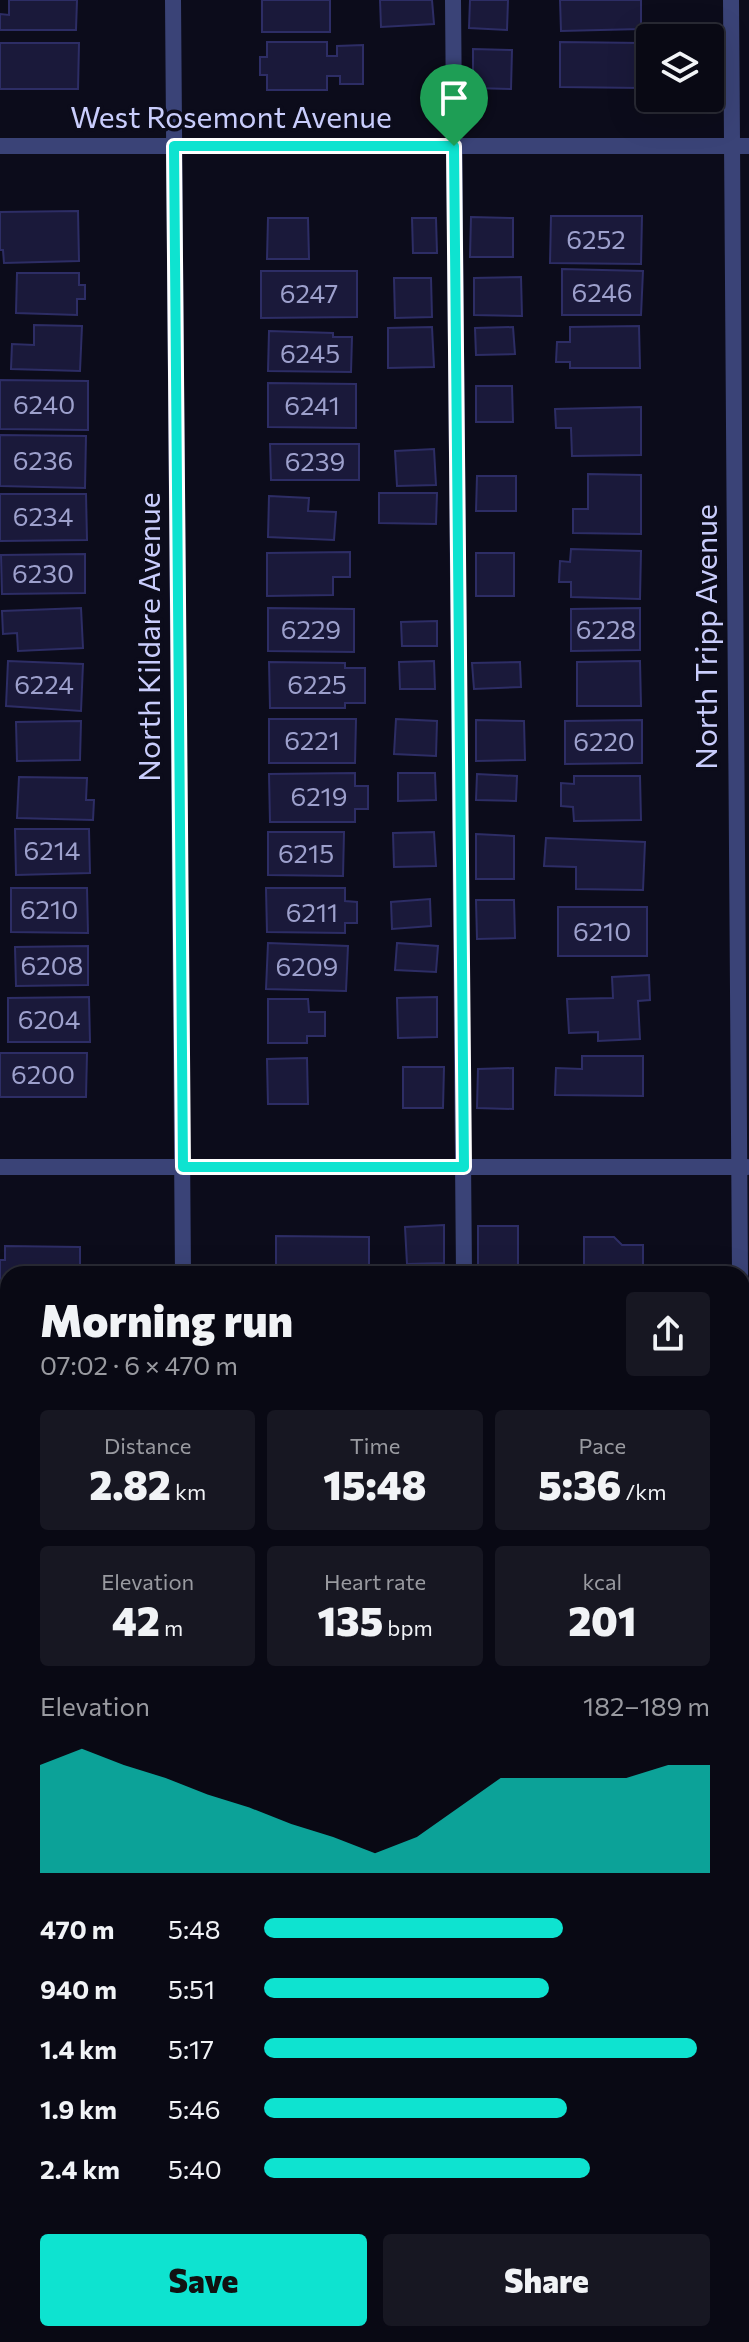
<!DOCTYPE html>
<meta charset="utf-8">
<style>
:root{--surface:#090914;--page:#171722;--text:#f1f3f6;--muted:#999aa0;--line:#292a34;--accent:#0ee3d0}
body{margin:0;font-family:Commissioner,sans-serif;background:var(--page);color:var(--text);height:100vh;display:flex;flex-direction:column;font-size:30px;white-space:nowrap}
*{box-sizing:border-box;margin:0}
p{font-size:26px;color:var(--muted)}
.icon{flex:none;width:44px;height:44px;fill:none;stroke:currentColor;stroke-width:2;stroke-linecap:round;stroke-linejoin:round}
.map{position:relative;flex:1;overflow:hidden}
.side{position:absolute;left:0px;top:1266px;width:750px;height:1076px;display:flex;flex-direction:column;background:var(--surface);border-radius:24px 24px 0 0;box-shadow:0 8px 32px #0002,0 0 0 2px var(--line)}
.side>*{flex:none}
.buttons{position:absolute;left:636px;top:24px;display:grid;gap:16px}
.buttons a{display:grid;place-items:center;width:88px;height:88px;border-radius:8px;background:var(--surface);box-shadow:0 8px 32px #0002,0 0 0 2px var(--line);font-size:40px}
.pin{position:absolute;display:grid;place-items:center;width:68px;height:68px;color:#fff;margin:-82px -34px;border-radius:50% 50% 50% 0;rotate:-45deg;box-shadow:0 0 8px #0007}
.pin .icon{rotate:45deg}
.round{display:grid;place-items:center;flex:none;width:84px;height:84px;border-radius:8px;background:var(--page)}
.overview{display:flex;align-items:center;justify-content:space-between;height:136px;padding:0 40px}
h1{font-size:44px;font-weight:800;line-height:60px}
.metrics{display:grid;grid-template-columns:repeat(3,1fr);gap:12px;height:136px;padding:8px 40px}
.metrics div{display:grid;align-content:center;border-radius:8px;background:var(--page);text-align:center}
.metrics b{font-size:40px;font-weight:800}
.metrics small{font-size:22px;font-weight:400}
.metrics p{font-size:22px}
.chart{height:224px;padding:16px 40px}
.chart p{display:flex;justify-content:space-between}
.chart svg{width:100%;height:144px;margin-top:8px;fill:var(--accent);opacity:.7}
.cta{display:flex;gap:16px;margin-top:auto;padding:16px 40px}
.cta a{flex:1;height:92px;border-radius:8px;background:var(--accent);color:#111;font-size:32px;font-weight:800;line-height:92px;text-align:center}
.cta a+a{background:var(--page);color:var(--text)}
ul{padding:0 40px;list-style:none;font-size:26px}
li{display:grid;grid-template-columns:128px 96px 1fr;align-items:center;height:60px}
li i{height:20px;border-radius:10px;background:var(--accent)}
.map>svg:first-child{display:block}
.building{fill:#1a193a;stroke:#2d2d65;stroke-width:2}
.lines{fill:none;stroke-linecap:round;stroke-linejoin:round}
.lane{stroke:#3a4377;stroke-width:16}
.street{stroke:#3a4377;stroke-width:16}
.route-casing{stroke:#fff;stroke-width:16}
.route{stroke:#0ee3d0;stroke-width:10}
.labels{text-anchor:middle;stroke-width:7;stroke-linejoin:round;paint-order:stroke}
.number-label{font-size:26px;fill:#9da0cc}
.street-label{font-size:30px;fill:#c9cdfc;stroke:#0c0c1b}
</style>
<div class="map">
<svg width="749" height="2342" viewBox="0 0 749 2342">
<rect width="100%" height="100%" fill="#0c0c1b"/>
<g class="building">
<polygon points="9,0 77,0 76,30 0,30 0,14 9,15"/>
<rect x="262" y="0" width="68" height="32"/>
<polygon points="380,0 432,0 434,24 381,27"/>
<polygon points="470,0 508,0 507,30 469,28"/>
<polygon points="560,0 641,0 641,29 561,31"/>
<polygon points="267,42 327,42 327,56 337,56 337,46 363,45 363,84 340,84 340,76 327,76 327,90 267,90 267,75 260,75 260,57 267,57"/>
<polygon points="560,42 642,43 641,88 560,87"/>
<polygon points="0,43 79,43 78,89 0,89"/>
<polygon points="473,49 512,50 511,89 473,88"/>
<polygon points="78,211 79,261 4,263 3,250 0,250 0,212"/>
<polygon points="551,216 642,216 641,264 550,263"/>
<polygon points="471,217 513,218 513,257 470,257"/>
<polygon points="268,218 308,218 309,259 267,259"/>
<polygon points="412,218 436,218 437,253 413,253"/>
<polygon points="562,269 643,271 641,315 562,315"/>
<polygon points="261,271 357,271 357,317 261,318"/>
<polygon points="17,273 79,273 79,285 85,285 85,299 77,299 77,315 16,313"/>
<polygon points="521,277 522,316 474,315 474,278"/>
<polygon points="394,278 431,278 432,317 395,318"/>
<polygon points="34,325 82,326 80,371 11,369 12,344 34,345"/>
<polygon points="639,326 640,368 570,368 570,362 556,362 557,342 570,342 570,327"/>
<polygon points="432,327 434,367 388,368 388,328"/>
<polygon points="513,327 515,354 476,355 475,328"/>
<polygon points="269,331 333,333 333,337 352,337 351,372 268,371"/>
<polygon points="0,380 88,381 88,430 0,429"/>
<polygon points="268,383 356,384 356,428 268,427"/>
<polygon points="476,386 512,386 513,422 476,422"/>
<polygon points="641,407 641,455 572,456 571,428 556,428 555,409"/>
<polygon points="0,435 86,436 85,488 0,486"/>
<polygon points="270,444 359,444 359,480 271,480"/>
<polygon points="434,449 436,485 397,486 395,451"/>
<polygon points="588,474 641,475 641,534 573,533 573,509 588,509"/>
<polygon points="477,476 516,476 516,511 476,511"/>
<polygon points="379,493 437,493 436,524 379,523"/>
<polygon points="0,494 86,494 87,540 0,541"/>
<polygon points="269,496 309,498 308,511 336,512 334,540 268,537"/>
<polygon points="571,549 641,551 640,599 571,597 571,582 559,582 560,561 570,562"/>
<polygon points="350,552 350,577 333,577 333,595 267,596 267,553"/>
<rect x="476" y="553" width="38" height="43"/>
<polygon points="85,554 85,593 2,594 1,555"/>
<polygon points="81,608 83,648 18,651 17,633 3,634 2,611"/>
<polygon points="268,608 354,609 354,652 268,651"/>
<polygon points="640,608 640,650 571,651 571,609"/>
<polygon points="437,621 437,646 402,646 401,622"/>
<polygon points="8,661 83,664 81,711 6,706"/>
<polygon points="434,661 435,689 400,689 399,662"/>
<polygon points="640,661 641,706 577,706 577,662"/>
<polygon points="269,662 345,663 345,668 365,668 365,703 345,703 345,708 270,708"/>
<polygon points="520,662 521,687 474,689 472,663"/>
<polygon points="269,719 356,719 355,763 269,763"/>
<polygon points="396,719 437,721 436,756 394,754"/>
<polygon points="476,720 524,721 525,760 476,761"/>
<polygon points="642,720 642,763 565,764 565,721"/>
<polygon points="81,721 80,760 17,761 16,722"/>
<polygon points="355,773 355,786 368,786 368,809 355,809 355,822 270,822 269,774"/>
<polygon points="398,773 435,773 436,800 398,801"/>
<polygon points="477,774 517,776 516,801 476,800"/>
<polygon points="574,776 640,776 641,820 574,821 573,807 561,806 561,783 574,784"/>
<polygon points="19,777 87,778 86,800 94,800 93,820 17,818"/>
<polygon points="15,829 89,829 90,873 16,875"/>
<polygon points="268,832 344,832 343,876 268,875"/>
<polygon points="434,832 436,866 394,867 393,833"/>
<polygon points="476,834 514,836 514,879 476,879"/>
<polygon points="546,838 645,842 643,890 576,889 576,867 544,866"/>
<polygon points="11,888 87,888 88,933 11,932"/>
<polygon points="266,888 345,888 345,901 357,902 357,923 345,923 345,933 267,932"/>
<polygon points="430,899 431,926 392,929 391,902"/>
<polygon points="476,900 514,900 515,938 477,939"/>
<rect x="558" y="907" width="89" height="49"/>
<polygon points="268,943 348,946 346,991 266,989"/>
<polygon points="397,943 438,946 436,972 395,970"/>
<polygon points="88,946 88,985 16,986 15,947"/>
<polygon points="649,975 650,1000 638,1001 640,1039 598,1041 598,1032 569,1033 567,999 613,998 612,977"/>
<polygon points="89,997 90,1042 8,1042 8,998"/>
<polygon points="437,997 437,1037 398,1038 397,998"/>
<polygon points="268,999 308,999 309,1012 325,1012 325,1036 307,1036 307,1043 268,1043"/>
<polygon points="0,1053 87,1053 86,1097 0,1097"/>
<polygon points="582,1056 643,1056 643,1096 555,1095 556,1068 582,1069"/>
<polygon points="307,1058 308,1104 268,1104 267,1059"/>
<polygon points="403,1067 444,1067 443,1108 403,1108"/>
<polygon points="513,1068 513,1109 477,1108 478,1069"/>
<polygon points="444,1225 444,1263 407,1264 405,1227"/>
<polygon points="478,1226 518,1226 518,1267 478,1268"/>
<polygon points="276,1236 369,1237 369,1274 276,1274"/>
<polygon points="584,1237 614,1237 622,1245 643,1245 643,1274 584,1274"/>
<polygon points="5,1246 80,1247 80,1274 8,1274 6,1288 7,1280 0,1280 0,1260 5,1260"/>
<rect x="0" y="1355" width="8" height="48"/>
<polygon points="0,1466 8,1466 8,1515 0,1514"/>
<rect x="0" y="1524" width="8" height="40"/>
<rect x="0" y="1582" width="8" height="43"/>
<polygon points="2,1635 8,1636 8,1673 0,1672"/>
<rect x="0" y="1690" width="8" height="49"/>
<polygon points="2,1747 8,1747 8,1796 0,1796"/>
<polygon points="0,2128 8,2133 5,2146 8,2148 8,2154 0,2167"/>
<polygon points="8,2185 8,2236 0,2231 0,2198"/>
<polygon points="162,2334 230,2334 225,2342 175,2342"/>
<polygon points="243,2334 285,2334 281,2342 238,2342"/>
<polygon points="313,2334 343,2334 356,2342 308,2342"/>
<rect x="589" y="2334" width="64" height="8"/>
</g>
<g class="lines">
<g class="lane">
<polyline points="453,0 464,1274"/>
<polyline points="0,2001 8,2006"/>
<polyline points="533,2334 545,2342"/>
</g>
<g class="street">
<polyline points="173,0 183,1274"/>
<polyline points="731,0 740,1274"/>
<polyline points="0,146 749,146"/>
<polyline points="0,1167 747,1167"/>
<polyline points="742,1390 749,1847"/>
<polyline points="13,2334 25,2342"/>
<polyline points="53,2342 58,2334"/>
</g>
</g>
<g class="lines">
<g class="route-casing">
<polygon id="route" points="174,146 454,146 464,1167 183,1167"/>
</g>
<use href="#route" class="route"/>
</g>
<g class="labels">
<g class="number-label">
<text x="596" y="249">6252</text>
<text x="602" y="302">6246</text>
<text x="309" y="303">6247</text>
<text x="310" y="363">6245</text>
<text x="44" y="414">6240</text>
<text x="312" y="415">6241</text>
<text x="43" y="470">6236</text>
<text x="315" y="471">6239</text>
<text x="43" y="526">6234</text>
<text x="43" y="583">6230</text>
<text x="311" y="639">6229</text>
<text x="606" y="639">6228</text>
<text x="44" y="694">6224</text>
<text x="317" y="694">6225</text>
<text x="312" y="750">6221</text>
<text x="604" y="751">6220</text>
<text x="319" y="806">6219</text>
<text x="52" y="860">6214</text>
<text x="306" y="863">6215</text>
<text x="49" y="919">6210</text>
<text x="312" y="922">6211</text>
<text x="602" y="941">6210</text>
<text x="52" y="975">6208</text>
<text x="307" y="976">6209</text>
<text x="49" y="1029">6204</text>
<text x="43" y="1084">6200</text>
</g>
<g class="street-label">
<text x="231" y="128">West Rosemont Avenue</text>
<text transform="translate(150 637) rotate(-90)" y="10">North Kildare Avenue</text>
<text transform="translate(707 637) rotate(-90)" y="10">North Tripp Avenue</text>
</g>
</g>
</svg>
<div class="buttons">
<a><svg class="icon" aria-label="layers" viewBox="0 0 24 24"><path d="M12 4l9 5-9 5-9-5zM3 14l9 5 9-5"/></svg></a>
</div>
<div class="pin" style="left:454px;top:146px;background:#1e9e55"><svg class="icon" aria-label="arrive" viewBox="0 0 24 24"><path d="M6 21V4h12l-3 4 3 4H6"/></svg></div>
<section class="side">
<div class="overview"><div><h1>Morning run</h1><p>07:02 · 6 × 470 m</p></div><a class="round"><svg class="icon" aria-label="share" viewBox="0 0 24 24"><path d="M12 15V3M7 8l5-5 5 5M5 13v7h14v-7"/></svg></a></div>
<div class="metrics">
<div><p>Distance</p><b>2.82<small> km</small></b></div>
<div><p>Time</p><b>15:48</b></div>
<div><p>Pace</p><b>5:36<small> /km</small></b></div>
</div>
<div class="metrics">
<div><p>Elevation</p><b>42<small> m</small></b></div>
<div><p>Heart rate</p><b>135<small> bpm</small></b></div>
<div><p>kcal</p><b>201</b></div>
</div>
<div class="chart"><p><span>Elevation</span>182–189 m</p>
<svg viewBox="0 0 160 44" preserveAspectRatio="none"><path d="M0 44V11L10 6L20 11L30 15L40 20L50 24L60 29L70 33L80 38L90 33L100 24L110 15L120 15L130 15L140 15L150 11L160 11V44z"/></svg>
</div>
<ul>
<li><b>470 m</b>5:48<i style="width:67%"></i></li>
<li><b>940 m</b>5:51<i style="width:64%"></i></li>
<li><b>1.4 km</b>5:17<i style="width:97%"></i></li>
<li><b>1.9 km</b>5:46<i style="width:68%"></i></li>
<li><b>2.4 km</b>5:40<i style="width:73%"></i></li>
</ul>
<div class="cta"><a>Save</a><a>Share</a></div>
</section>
</div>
